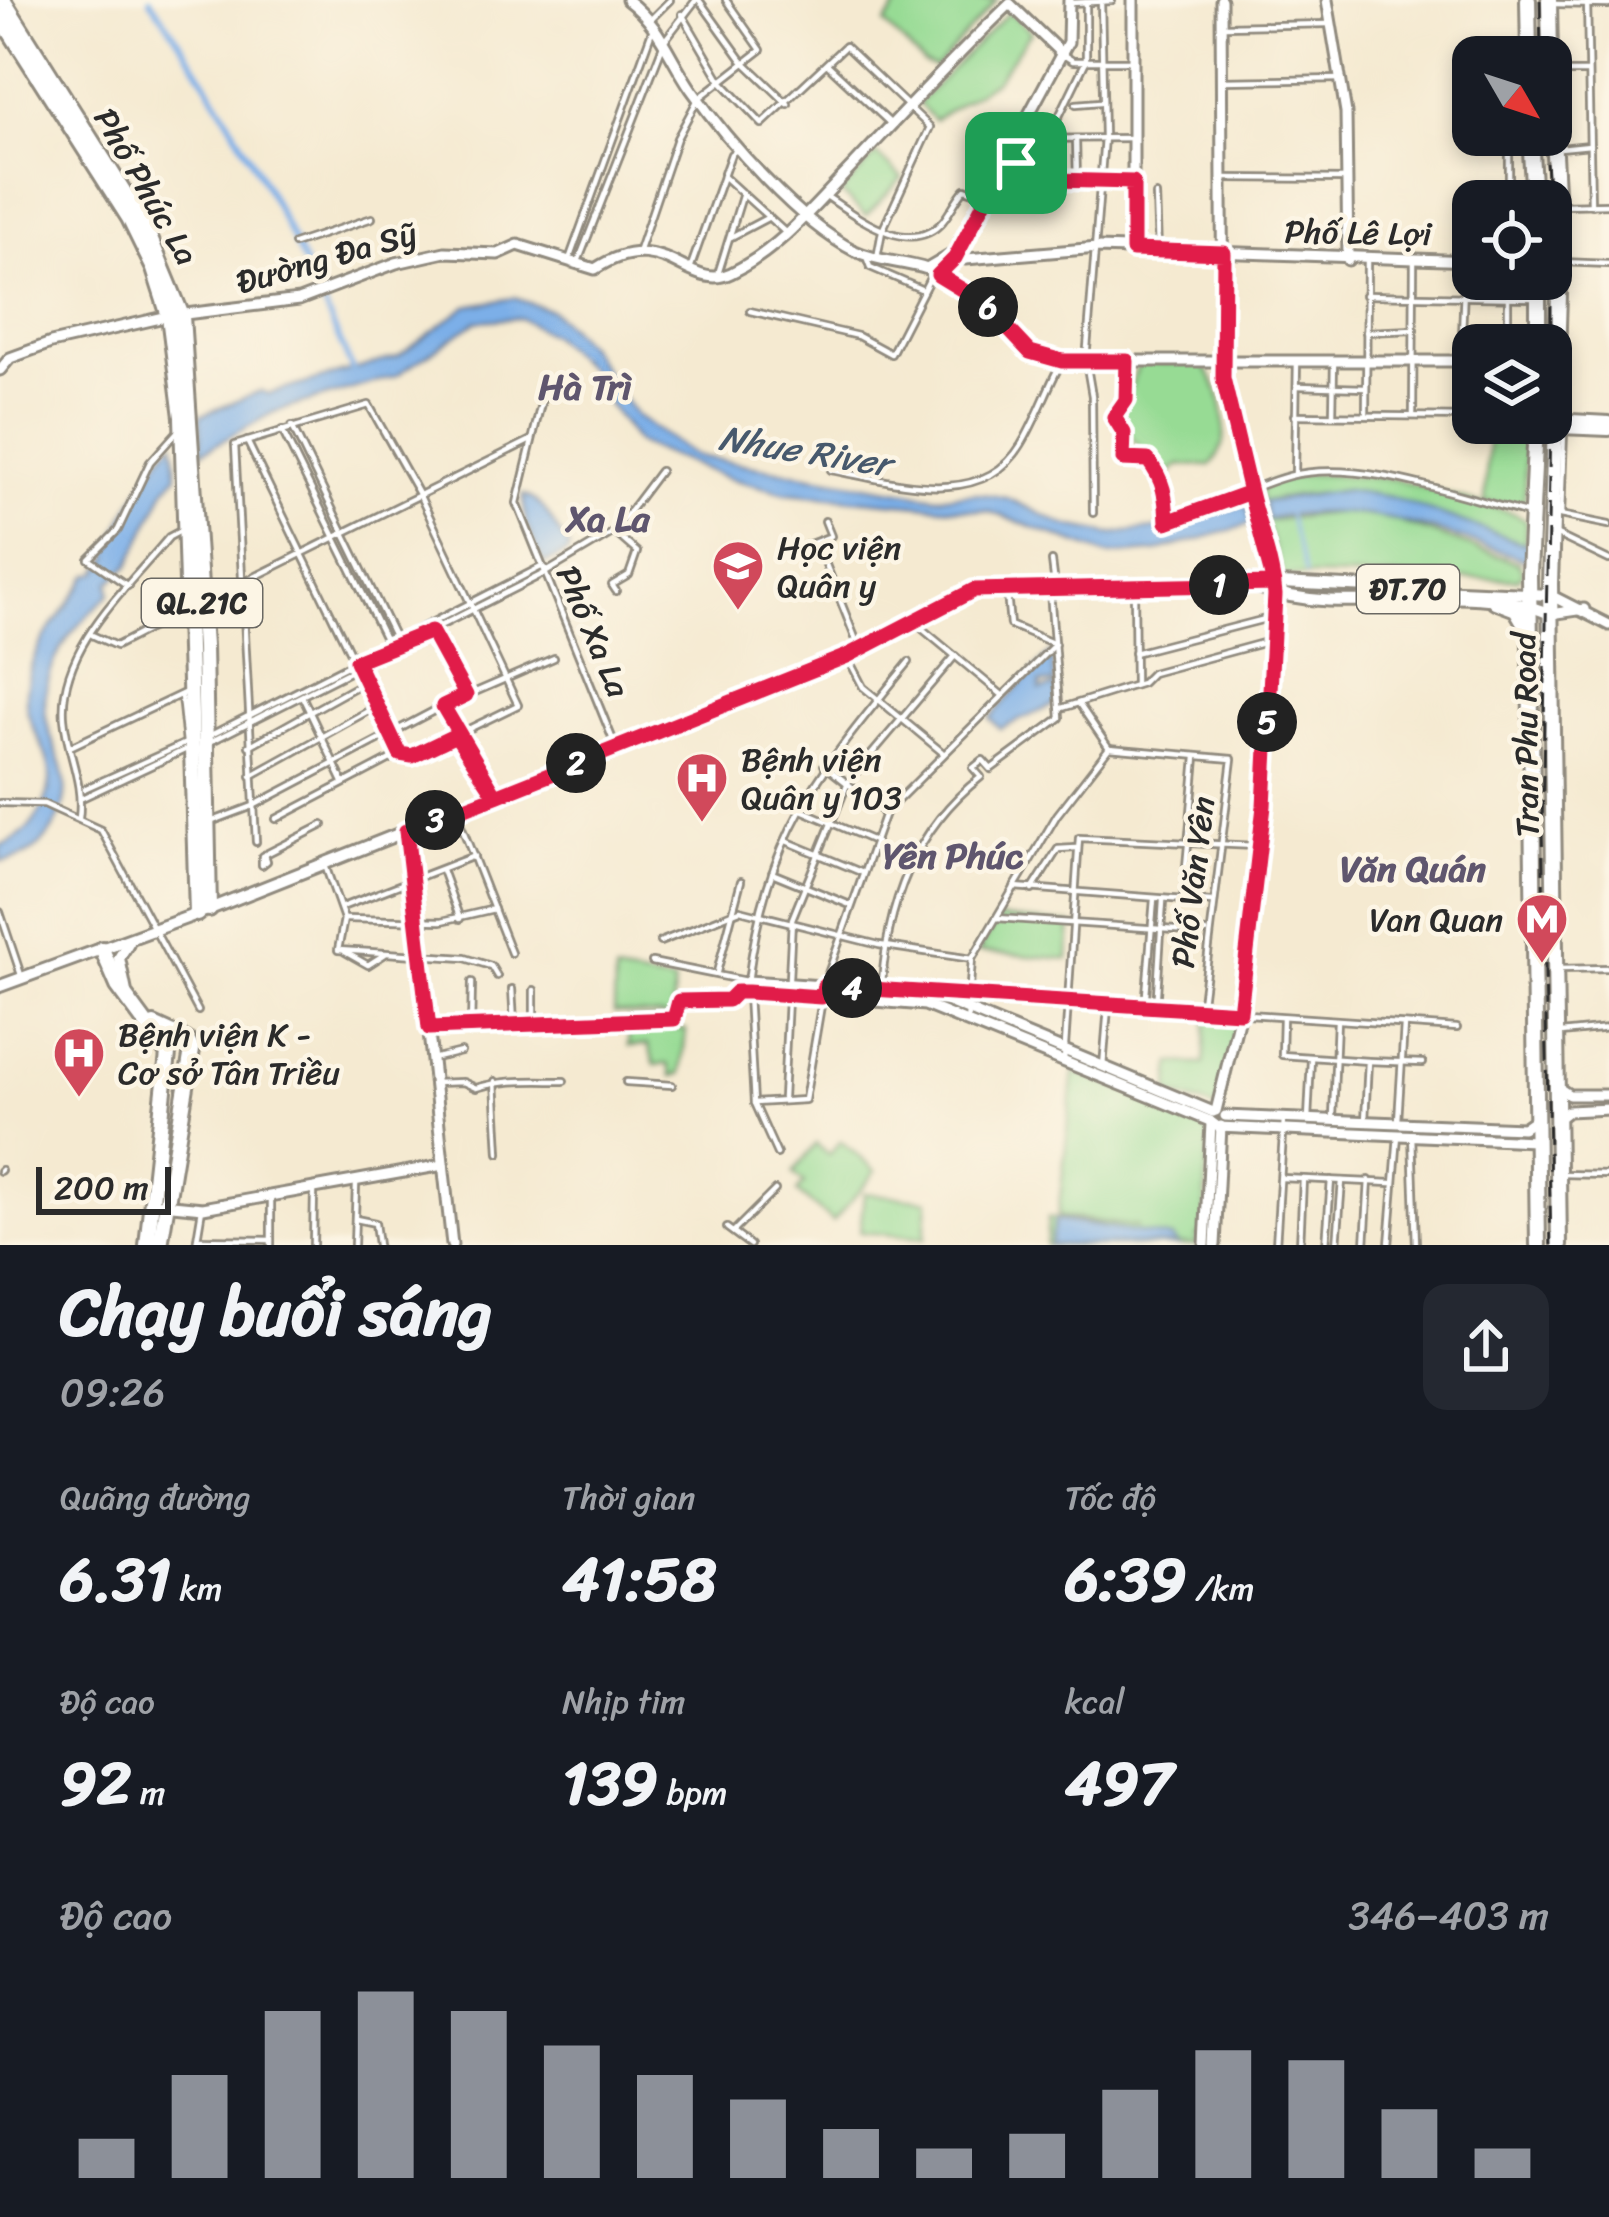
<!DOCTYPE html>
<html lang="vi">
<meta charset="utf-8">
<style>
:root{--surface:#171b24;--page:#242831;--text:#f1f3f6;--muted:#9ea1a6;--accent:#8c9099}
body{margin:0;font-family:Sriracha,sans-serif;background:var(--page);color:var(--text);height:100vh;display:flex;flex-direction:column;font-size:45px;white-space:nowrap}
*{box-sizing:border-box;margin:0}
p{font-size:39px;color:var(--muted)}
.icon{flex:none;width:66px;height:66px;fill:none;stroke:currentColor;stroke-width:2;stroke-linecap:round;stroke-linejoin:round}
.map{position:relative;height:1245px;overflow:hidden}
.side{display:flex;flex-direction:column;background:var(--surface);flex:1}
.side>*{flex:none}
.needle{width:78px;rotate:129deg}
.fabs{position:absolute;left:1452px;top:36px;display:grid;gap:24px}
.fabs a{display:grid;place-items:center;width:120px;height:120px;border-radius:24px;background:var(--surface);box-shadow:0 6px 18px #0003;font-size:60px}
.scale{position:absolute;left:36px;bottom:30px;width:135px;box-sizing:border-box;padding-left:12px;border:6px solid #2b2b2b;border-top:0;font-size:33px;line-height:42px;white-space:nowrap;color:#2b2b2b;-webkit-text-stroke:9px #fcf5e5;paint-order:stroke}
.pin{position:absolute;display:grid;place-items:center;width:102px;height:102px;color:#fff;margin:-51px;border-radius:24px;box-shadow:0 6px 18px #0006}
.km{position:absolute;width:60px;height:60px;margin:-30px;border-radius:50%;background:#222;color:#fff;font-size:33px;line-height:60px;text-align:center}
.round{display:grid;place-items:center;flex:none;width:126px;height:126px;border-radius:24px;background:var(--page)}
.summary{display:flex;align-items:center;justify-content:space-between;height:204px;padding:0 60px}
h1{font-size:66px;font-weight:700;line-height:90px}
.figures{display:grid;grid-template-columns:repeat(3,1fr);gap:18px;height:204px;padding:12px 60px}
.figures div{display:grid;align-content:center}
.figures b{font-size:60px;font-weight:700}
.figures small{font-size:33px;font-weight:400}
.figures p{font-size:33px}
.chart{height:336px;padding:24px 60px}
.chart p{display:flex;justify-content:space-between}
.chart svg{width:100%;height:216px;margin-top:12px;stroke:var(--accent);stroke-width:6}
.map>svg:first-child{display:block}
.green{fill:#97db94;stroke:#618360;stroke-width:3}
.water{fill:#7cafe8;stroke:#546d8a;stroke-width:3}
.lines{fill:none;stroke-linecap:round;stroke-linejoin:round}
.stream{stroke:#7cafe8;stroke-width:3}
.canal{stroke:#7cafe8;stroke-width:6}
.street-casing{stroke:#908a7e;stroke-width:10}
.secondary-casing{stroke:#908a7e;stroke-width:15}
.primary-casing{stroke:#908a7e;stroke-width:16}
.highway-casing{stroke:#908a7e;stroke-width:20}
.street{stroke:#fff;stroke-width:4.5}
.secondary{stroke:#fff;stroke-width:9}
.primary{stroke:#fff;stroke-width:10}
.highway{stroke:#fff;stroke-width:14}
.rail{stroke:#2b2b2b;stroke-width:3;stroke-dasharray:18 9;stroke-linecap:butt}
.route-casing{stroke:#fff;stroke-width:24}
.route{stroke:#e11d48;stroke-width:15}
.labels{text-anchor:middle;stroke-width:9;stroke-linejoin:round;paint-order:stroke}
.shield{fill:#fcf5e5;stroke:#6a6863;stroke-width:3}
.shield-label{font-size:30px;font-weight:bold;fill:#2b2b2b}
.street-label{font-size:33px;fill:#2b2b2b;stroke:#fcf5e5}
.poi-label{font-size:33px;fill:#2b2b2b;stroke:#fcf5e5;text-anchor:start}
.neighbourhood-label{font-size:36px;font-weight:bold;fill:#5f566e;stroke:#fcf5e5}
.water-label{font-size:36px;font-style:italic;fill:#47596d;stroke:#fcf5e5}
</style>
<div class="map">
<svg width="1609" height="1245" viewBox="0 0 1609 1245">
<rect width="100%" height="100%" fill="#fcf5e5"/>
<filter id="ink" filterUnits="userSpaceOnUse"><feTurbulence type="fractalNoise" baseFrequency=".00833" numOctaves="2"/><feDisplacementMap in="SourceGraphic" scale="24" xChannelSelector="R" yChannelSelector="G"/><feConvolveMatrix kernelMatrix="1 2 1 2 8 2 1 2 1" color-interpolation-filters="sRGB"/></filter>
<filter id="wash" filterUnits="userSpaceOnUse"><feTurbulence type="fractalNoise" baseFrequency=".004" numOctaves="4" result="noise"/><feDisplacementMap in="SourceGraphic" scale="48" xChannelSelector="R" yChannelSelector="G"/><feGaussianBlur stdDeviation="2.7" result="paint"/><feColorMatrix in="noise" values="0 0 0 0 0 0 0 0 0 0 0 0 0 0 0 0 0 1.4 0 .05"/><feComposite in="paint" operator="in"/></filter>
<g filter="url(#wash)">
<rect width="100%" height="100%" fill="#f5ead1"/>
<g class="green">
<polygon points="902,0 997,0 936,68 924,64 885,24"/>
<polygon points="1009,12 1031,32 996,80 934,120 918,103"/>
<polygon points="877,154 902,178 866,216 841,193"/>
<path d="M1139,363H1202C1223,389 1236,440 1210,466L1179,465L1165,477L1117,421C1127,402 1131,382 1139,363Z"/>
<polygon points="1489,426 1526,432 1524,505 1485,502"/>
<path d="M1309,474L1394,479L1516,514L1526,520L1525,545C1420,517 1378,475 1261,502L1260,492L1271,482Z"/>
<polygon points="1348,511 1388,518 1519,563 1523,573 1518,579 1283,576 1265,521"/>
<polygon points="998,918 1071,924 1068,959 978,952"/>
<polygon points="615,973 674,983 672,1017 614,1013"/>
<polygon points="1207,1011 1239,1013 1216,1109 1169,1093 1172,1063 1204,1064"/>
<polygon points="628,1020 673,1021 676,1029 686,1030 681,1074 672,1076 668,1064 655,1065 648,1045 629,1046"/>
<polygon points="1074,1072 1209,1123 1204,1235 1197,1235 1197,1245 1046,1245 1048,1218 1138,1227 1058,1216"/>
<polygon points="841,1141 876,1171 833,1222 797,1192 804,1183 793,1173 816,1144 829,1155"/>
<polygon points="864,1193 928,1200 925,1238 860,1232"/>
</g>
<g class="water">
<polygon points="514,298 551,310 586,344 636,416 695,456 936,497 977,493 1007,498 1065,525 1109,534 1155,529 1246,504 1251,524 1155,552 1108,555 988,511 786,493 727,478 637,443 598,389 596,376 552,336 520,318 477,321 396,376 274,412 202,452 200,416 261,391 269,394 398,357 467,306"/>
<path d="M174,441L177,475L165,489L130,564L110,583V594C82,619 55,646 47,685C33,746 94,772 48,836C36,852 20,860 0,861V845C30,839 56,797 49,766C41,731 19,721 28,678C36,637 68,610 88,575L97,573L109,558C107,539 157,458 174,441Z"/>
<path d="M1346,490L1390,497L1529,545V561C1441,532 1361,498 1267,519L1263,502Z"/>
<path d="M523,495C551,504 551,529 570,547L567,553L544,564L526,524Z"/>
<polygon points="1051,652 1055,683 1040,683 1040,690 1055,686 1058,703 1000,729 990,718"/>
<polygon points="1055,1220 1172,1238 1179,1245 1050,1245"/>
</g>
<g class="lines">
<polyline class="stream" points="1288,514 1306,575"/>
<path class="canal" d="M150,0C233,111 297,242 352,369"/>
</g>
</g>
<g filter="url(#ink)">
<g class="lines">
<g class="street-casing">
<g id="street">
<polyline points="699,0 742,60 788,104"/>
<polyline points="1587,0 1591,205"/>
<polyline points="1086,2 1086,61 1049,137 1052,176 1055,180 1132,181"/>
<polyline points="1070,3 1112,1"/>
<polyline points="1555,4 1609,5"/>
<polyline points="682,14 721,81 762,124 845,46 930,127 882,231 877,258"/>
<polyline points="650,20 670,0"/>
<polyline points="1225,26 1328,24"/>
<polyline points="1062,54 1073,61 1132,61"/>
<polyline points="828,65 892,125"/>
<polyline points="1551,72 1587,72"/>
<polyline points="1221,81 1341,79"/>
<polyline points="1076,104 1100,102"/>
<polyline points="1019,139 1134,138"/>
<polyline points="1076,139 1077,181"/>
<polyline points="1560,148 1590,145"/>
<polyline points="1007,159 1024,167 1051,166"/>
<polyline points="723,176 786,233"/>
<polyline points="1222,178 1347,179"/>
<polyline points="1156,195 1158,250"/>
<path d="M829,198C857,217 911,259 943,221C951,211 956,199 965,189L982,195"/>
<polyline points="1509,201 1509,150 1548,148"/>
<polyline points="1561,205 1609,204"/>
<polyline points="731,237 769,217"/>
<polyline points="294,244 372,218"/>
<polyline points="639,250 677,138 698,99 761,50 726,0"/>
<polyline points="570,257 652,31"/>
<polyline points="867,259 870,267 923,290"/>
<polyline points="578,262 665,40 696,0"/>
<polyline points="1561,262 1609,264"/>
<polyline points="690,269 731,154 738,149"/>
<polyline points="718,274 743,193"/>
<polyline points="1365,295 1532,298"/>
<polyline points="750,311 858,336 891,354 930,278"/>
<polyline points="1366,332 1414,330"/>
<polyline points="1508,345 1508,279"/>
<path d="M1127,361L1126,401L1114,417L1123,433V459L1147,460C1164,480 1166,497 1167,522C1209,511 1247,487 1289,476C1360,458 1457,496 1526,513"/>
<polyline points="1461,361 1465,261"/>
<polyline points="1298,386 1365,388"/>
<polyline points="543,395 517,503 615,745"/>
<polyline points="1295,415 1473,417"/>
<polyline points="1333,415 1334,360"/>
<polyline points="1366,415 1367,260"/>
<polyline points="1413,415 1414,260"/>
<polyline points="1497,423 1533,427"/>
<polyline points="292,426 397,642"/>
<polyline points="282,430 388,645"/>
<polyline points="247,441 399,754"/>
<path d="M831,470C892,481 981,511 1021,445C1037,419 1047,388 1062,361"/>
<polyline points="1295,474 1297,360"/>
<polyline points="1093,513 1092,396 1086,361 1104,137 1101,1"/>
<polyline points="1560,515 1609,525"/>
<polyline points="1561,515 1564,431"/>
<polyline points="614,532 637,552 629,575 612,585 616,591"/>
<polyline points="1557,535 1609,560"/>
<polyline points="817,542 858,645"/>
<polyline points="792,551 831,536 825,521"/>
<polyline points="1052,561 1055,585"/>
<polyline points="128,586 89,559 118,530 150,462 177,432"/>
<polyline points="1134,589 1135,685"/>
<polyline points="204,602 531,440"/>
<polyline points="914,622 1001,694"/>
<polyline points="430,630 466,693"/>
<polyline points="92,635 116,646 182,612"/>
<polyline points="1134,653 1273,617"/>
<polyline points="849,660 863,687 942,752"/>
<polyline points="181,696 186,743"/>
<polyline points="302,696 343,782"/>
<polyline points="1079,704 1109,748"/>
<polyline points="444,708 493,791"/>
<polyline points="1062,708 1142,683 1152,673 1270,641"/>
<polyline points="211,735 541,567 549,570"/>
<polyline points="210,742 545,573 614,532 660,471"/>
<polyline points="72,746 186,692"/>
<polyline points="249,746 364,682"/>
<polyline points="1109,748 1232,759 1201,1011"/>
<polyline points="824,765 885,813"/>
<polyline points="251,776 377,706"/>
<polyline points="84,789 188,742"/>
<polyline points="82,798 191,747"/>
<polyline points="0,803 44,804 101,830 198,1011"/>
<polyline points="799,809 876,842"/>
<polyline points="456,812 511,953"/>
<path d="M79,818C84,781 67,754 64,718C58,648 127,588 169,537L184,529"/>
<polyline points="213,821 253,806 443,706 554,658"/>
<polyline points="786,841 863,873"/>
<polyline points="256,842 235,445 369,405 419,494 518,705 413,756 400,754 276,819"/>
<polyline points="265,855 267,861 262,865 262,856 323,825"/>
<polyline points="326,868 344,919 338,950 465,958 491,966 497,976"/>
<polyline points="442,870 460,919"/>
<polyline points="772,873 850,905"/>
<polyline points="1014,887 1211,902"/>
<polyline points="1032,890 1058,849 1076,848"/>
<polyline points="1183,900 1196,757"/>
<polyline points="342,907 474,856"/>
<polyline points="0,912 21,975"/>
<polyline points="997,918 1206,932"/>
<polyline points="344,919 442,921 494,909"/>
<polyline points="660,942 740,910 879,945 972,959 1057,815 1109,748"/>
<polyline points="345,952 368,965 385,954"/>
<polyline points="652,962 746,981"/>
<polyline points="1560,969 1609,968"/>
<polyline points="717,972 741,881"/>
<path d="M748,982C766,835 818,773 909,662"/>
<polyline points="512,989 514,1023"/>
<polyline points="936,993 1457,1028"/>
<polyline points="748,994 754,1103 777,1154"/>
<path d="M881,1001C884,915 909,833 981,777L973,768L983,760L991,769L1060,718L1050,591"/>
<polyline points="1145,1007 1154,899"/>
<polyline points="1156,1009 1163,901"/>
<polyline points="1283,1017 1282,1055 1368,1061 1365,1121"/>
<polyline points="534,1024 534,990"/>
<polyline points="967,1024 972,959"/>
<polyline points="432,1028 674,1019 679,1001 728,1001 736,992 748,991"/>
<polyline points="471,1029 472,982"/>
<polyline points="1561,1033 1609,1028"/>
<polyline points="432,1059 461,1052"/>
<polyline points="1064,1061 1079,838 1257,846"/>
<polyline points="1368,1061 1423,1063"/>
<polyline points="1103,1067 1108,1007"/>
<polyline points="495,1081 499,1153"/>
<polyline points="626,1082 672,1085"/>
<path d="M434,1083L463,1082L476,1088C506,1079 530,1081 564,1081"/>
<polyline points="783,1098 792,919 848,782 955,656"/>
<polyline points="754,1103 805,1100 825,982 885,813 1055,644 1010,625 1007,593"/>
<polyline points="1333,1117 1337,1020"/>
<polyline points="1308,1119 1311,1059"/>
<polyline points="1398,1121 1404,1025"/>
<polyline points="1412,1135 1416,1245"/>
<polyline points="0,1171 1,1170"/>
<polyline points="1561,1174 1609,1175"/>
<polyline points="1282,1178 1391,1183"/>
<polyline points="356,1219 375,1223 378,1245"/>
<polyline points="727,1228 750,1245"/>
<polyline points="733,1232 775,1190"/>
<polyline points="197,1239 271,1240"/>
<polyline points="196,1245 202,1209"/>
<polyline points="271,1245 271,1199"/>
<polyline points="313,1245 314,1192"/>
<polyline points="354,1245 356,1185"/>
<polyline points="1276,1245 1284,1119"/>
<polyline points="1300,1245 1303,1179"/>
<polyline points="1326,1245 1331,1180"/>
<polyline points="1337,1245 1342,1181"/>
<polyline points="1365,1245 1369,1180"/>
<polyline points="1389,1245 1398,1135"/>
</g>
</g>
<g class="secondary-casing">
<g id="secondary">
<path d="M627,0C660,25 669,57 691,89C728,142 798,222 855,251C878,262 903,261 927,269"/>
<polyline points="1133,0 1133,251"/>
<polyline points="1327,0 1346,113 1348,260"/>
<polyline points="953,255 1068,42 1069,0"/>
<polyline points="927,269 951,255 966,259 1098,248 1473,261"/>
<polyline points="938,275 984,303 1030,352 1062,361 1473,361"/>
<path d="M0,370L10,358L51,343L169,316L299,300L396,263L445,252L498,254L518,245L595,269C664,223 688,294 731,273C779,250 813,207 849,170C902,114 954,57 1010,4L1062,54"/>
<polyline points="1550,595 1609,625"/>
<polyline points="1550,614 1584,609"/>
<polyline points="407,831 452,1245"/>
<polyline points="748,981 927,993 1213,1112"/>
<polyline points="748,991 925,1005 1210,1121"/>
<polyline points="1557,1087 1569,1095 1609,1095"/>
<polyline points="1216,1111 1240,1013 1253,926 1275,595 1223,378 1221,0"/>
<polyline points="1225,1116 1523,1128 1533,1121"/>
<polyline points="1559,1118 1568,1111 1609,1109"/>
<polyline points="1210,1121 1218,1127 1535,1141"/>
<polyline points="152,1203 203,1208 443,1165"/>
<polyline points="1205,1245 1211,1123"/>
<polyline points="1215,1245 1221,1126"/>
</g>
</g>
<g class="primary-casing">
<g id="primary">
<polyline points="1552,419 1609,422"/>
<polyline points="1535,427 1609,430"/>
<path d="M1258,587C1349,622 1463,575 1550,614"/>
<polyline points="0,986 197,914 847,656 975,590 1257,582 1550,595"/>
<polyline points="126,992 119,958 128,943"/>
</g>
</g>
<g class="highway-casing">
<g id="highway">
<polyline points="3,0 144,224 182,316 204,646 209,909"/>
<polyline points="1528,0 1529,57"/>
<polyline points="1549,0 1550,57"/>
<polyline points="0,16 129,218 154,269 169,316 182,417 197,914"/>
<polyline points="1551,100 1560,262 1550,584 1559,1245"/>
<polyline points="1530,135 1534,201"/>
<polyline points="1538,345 1538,279"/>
<polyline points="1536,423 1529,574 1538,1245"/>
<polyline points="1495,601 1516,609 1526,626"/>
<polyline points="102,949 118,986 168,1054 147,1245"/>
<polyline points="154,1025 187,1040 192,1050 160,1245"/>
</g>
</g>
<use href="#street" class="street"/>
<use href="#secondary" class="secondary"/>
<use href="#primary" class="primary"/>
<use href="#highway" class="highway"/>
<g class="rail">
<polyline points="1540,0 1541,57"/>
<polyline points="1544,135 1549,201"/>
<polyline points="1551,279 1551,372"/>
<polyline points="1550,423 1542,827 1551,1245"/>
</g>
</g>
</g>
<g class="lines" filter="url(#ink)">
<g class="route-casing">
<path id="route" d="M1016,163L1051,166L1055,180L1133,182V250L1224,253L1223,378L1250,492L1253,505L1274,584L974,590L847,656L496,796L456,735L412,756L400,754L356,661L431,631L466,695L443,706L496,796L406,831L429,1028L674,1019L679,1001L728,1000L736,992H748L821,997L824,986L1240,1012L1264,806L1275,595C1272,560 1258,526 1250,492L1167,522C1166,496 1164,481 1148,460L1123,459L1124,433L1114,417L1126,400L1127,361H1062L1030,352L984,303L938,275L955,258L1007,159L1016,163"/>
</g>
<use href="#route" class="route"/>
</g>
<defs>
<g id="university-pin" transform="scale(2.7)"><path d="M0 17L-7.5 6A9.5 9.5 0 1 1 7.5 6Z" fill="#d1495b" stroke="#fcf5e5"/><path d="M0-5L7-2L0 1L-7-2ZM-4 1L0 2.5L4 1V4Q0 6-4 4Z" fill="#fff"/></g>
<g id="hospital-pin" transform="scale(2.7)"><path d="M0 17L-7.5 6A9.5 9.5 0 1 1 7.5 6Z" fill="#d1495b" stroke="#fcf5e5"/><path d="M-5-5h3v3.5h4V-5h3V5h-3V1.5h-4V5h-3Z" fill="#fff"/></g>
<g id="metro-pin" transform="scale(2.7)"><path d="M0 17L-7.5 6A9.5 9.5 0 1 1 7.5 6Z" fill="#d1495b" stroke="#fcf5e5"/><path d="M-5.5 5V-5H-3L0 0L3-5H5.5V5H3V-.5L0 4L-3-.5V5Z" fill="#fff"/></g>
</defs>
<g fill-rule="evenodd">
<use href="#university-pin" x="738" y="566"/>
<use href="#hospital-pin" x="702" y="778"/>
<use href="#metro-pin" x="1542" y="919"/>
<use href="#hospital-pin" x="79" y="1053"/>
</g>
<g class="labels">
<g class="shield">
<rect x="1357" y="565" width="102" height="48" rx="9"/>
<rect x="142" y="579" width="120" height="48" rx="9"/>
</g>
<g class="shield-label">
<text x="1408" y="599">ĐT.70</text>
<text x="202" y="613">QL.21C</text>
</g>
<g class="street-label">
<text transform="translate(147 186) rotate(60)" y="12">Phố Phúc La</text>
<text transform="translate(1358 232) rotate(1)" y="12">Phố Lê Lợi</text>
<text transform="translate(326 257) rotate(-16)" y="12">Đường Đa Sỹ</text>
<text transform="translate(594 631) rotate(67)" y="12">Phố Xa La</text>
<text transform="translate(1525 735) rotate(-91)" y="12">Tran Phu Road</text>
<text transform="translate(1192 882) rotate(-83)" y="12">Phố Văn Yên</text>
</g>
<g class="poi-label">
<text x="777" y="559">Học viện<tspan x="777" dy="38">Quân y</tspan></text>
<text x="741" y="771">Bệnh viện<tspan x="741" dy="38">Quân y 103</tspan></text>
<text x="1503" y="931" text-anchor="end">Van Quan</text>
<text x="118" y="1046">Bệnh viện K -<tspan x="118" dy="38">Cơ sở Tân Triều</tspan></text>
</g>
<g class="neighbourhood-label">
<text x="585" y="399">Hà Trì</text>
<text x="608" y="531">Xa La</text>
<text x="953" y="868">Yên Phúc</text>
<text x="1413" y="881">Văn Quán</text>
</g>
<g class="water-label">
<text transform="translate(805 450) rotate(9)" y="13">Nhue River</text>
</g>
</g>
</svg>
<div class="fabs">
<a><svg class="needle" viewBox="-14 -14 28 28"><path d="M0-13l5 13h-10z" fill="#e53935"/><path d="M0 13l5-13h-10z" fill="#9ea1a6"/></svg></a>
<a><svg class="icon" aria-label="locate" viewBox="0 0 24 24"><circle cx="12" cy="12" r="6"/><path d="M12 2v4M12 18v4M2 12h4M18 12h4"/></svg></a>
<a><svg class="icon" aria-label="layers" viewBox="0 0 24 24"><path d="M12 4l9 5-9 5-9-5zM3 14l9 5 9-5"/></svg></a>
</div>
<div class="scale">200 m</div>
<div class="pin" style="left:1016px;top:163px;background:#1e9e55"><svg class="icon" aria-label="arrive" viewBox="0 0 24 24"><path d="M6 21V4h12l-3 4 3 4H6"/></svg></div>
<b class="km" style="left:1219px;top:585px">1</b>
<b class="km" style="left:576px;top:763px">2</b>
<b class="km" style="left:435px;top:820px">3</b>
<b class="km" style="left:852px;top:988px">4</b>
<b class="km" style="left:1267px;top:722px">5</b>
<b class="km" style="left:988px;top:307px">6</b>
</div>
<section class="side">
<div class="summary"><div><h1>Chạy buổi sáng</h1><p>09:26</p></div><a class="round"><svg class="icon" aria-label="share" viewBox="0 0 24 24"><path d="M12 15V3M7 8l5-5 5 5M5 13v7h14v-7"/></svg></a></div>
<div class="figures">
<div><p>Quãng đường</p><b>6.31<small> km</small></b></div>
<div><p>Thời gian</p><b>41:58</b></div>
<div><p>Tốc độ</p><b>6:39<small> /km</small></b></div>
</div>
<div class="figures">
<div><p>Độ cao</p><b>92<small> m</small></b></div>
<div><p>Nhịp tim</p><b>139<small> bpm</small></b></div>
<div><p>kcal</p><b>497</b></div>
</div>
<div class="chart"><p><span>Độ cao</span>346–403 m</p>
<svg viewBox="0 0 160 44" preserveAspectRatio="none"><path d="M5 44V36M15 44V23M25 44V10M35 44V6M45 44V10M55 44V17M65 44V23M75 44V28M85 44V34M95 44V38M105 44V35M115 44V26M125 44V18M135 44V20M145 44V30M155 44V38"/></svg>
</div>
</section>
